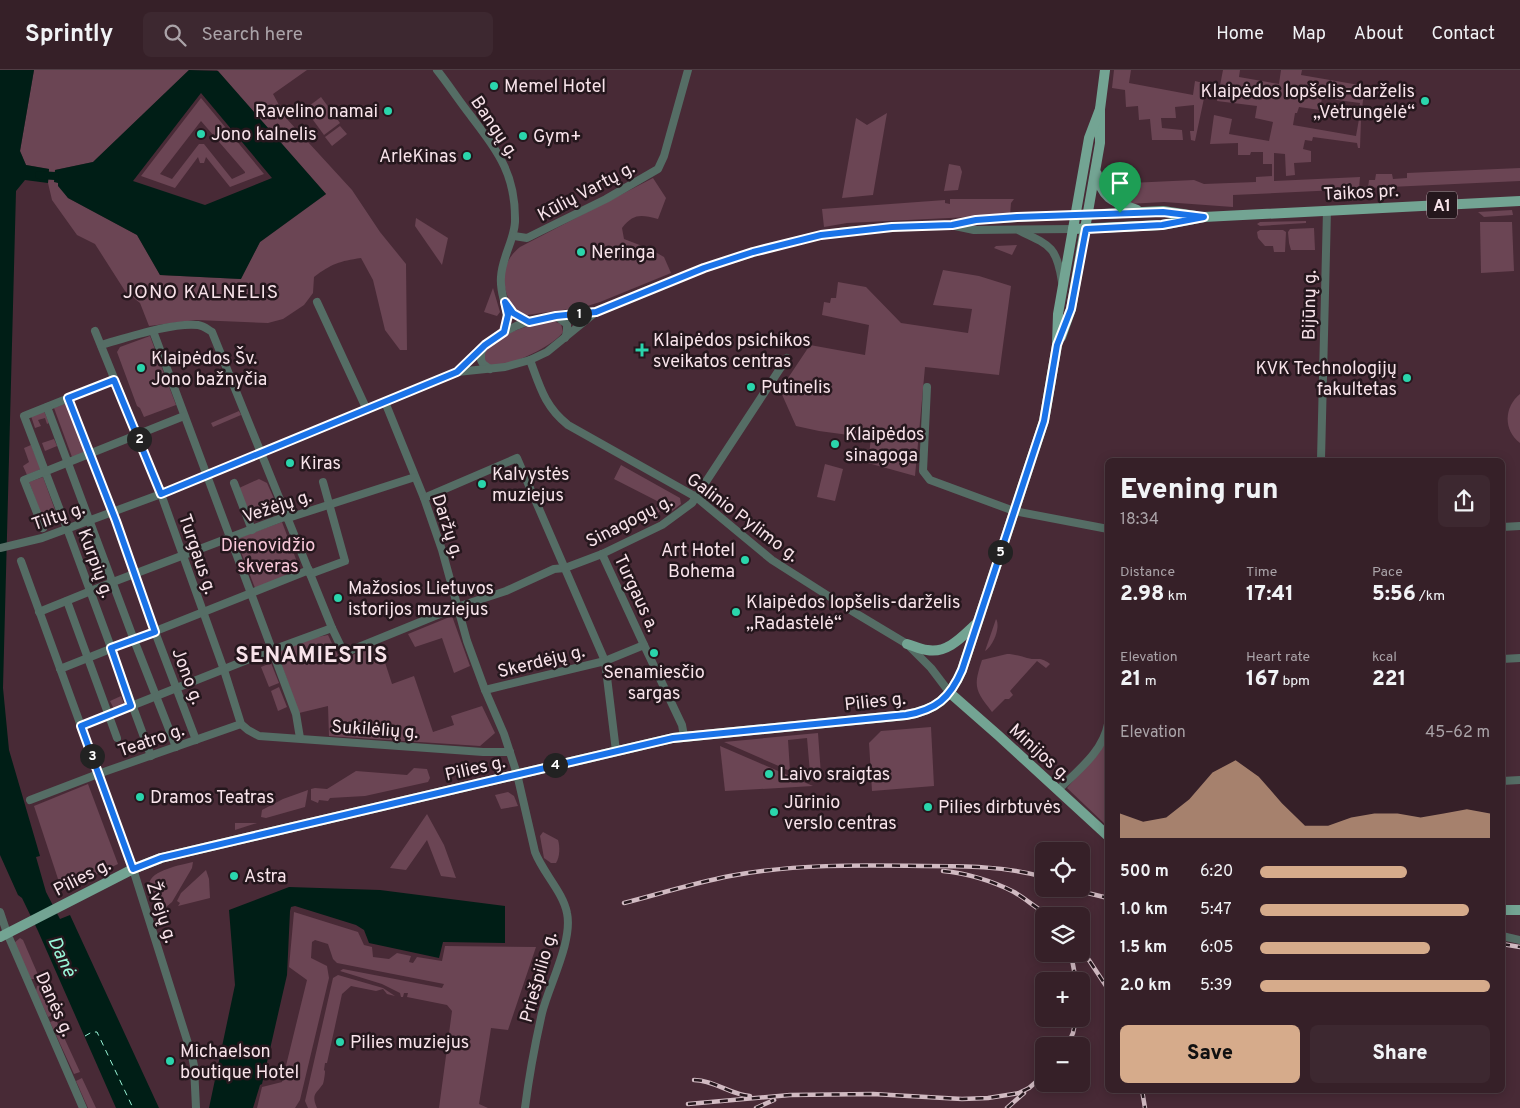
<!DOCTYPE html>
<meta charset="utf-8">
<style>
:root{--surface:#362028;--page:#3d2830;--text:#f1f3f6;--muted:#aaa3a8;--line:#503e45;--accent:#d6ab8b}
body{margin:0;font-family:Overpass,sans-serif;background:var(--page);color:var(--text);height:100vh;display:flex;flex-direction:column;font-size:19px;white-space:nowrap}
*{box-sizing:border-box;margin:0}
p{font-size:16px;color:var(--muted)}
.icon{flex:none;width:28px;height:28px;fill:none;stroke:currentColor;stroke-width:2;stroke-linecap:round;stroke-linejoin:round}
.map{position:relative;flex:1;overflow:hidden}
.side{position:absolute;left:1105px;top:388px;width:400px;height:635px;display:flex;flex-direction:column;background:var(--surface);border-radius:8px;box-shadow:0 2px 12px #0003,0 0 0 1px var(--line)}
.side>*{flex:none}
.buttons{position:absolute;left:1035px;top:772px;display:grid;gap:10px}
.buttons a{display:grid;place-items:center;width:55px;height:55px;border-radius:8px;background:var(--surface);box-shadow:0 2px 12px #0003,0 0 0 1px var(--line);font-size:25px}
.pin{position:absolute;display:grid;place-items:center;width:42px;height:42px;color:#fff;margin:-51px -21px;border-radius:50% 50% 50% 0;rotate:-45deg;box-shadow:0 0 5px #0007}
.pin .icon{rotate:45deg}
.km{position:absolute;width:25px;height:25px;margin:-12px;border-radius:50%;background:#222;color:#fff;font-size:14px;line-height:25px;text-align:center}
.round{display:grid;place-items:center;flex:none;width:52px;height:52px;border-radius:8px;background:var(--page)}
.summary{display:flex;align-items:center;justify-content:space-between;height:85px;padding:0 15px}
h1{font-size:28px;font-weight:800;line-height:38px}
.figures{display:grid;grid-template-columns:repeat(3,1fr);gap:8px;height:85px;padding:5px 15px}
.figures div{display:grid;align-content:center}
.figures b{font-size:21px;font-weight:800}
.figures small{font-size:14px;font-weight:400}
.figures p{font-size:14px}
.chart{height:140px;padding:10px 15px}
.chart p{display:flex;justify-content:space-between}
.chart svg{width:100%;height:90px;margin-top:5px;fill:var(--accent);opacity:.7}
.primary-button{display:flex;gap:10px;margin-top:auto;padding:10px 15px}
.primary-button a{flex:1;height:58px;border-radius:8px;background:var(--accent);color:#111;font-size:20px;font-weight:800;line-height:58px;text-align:center}
.primary-button a+a{background:var(--page);color:var(--text)}
ul{padding:0 15px;list-style:none;font-size:16px}
li{display:grid;grid-template-columns:80px 60px 1fr;align-items:center;height:38px}
li i{height:12px;border-radius:6px;background:var(--accent)}
header{display:flex;align-items:center;gap:30px;box-sizing:border-box;height:70px;padding:0 25px;background:var(--surface);border-bottom:1px solid var(--line)}
header strong{font-size:24px}
nav{display:flex;gap:28px;margin-inline-start:auto;font-size:18px}
.search{width:350px;height:45px;background:var(--page);display:flex;align-items:center;gap:12px;box-sizing:border-box;padding:0 18px;border-radius:8px;color:var(--muted);font-size:19px}
.map>svg:first-child{display:block}
.green{fill:#6b4554;fill-rule:evenodd}
.water{fill:#001e16;fill-rule:evenodd}
.lines{fill:none;stroke-linecap:round;stroke-linejoin:round}
.canal{stroke:#001e16;stroke-width:8}
.ferry{stroke:#99f6d8;stroke-width:1;stroke-dasharray:6 5;stroke-linecap:butt}
.minor{stroke:#556d65;stroke-width:8}
.major{stroke:#73a493;stroke-width:10}
.rail-casing{stroke:#d1bac2;stroke-width:4.5}
.rail{stroke:#25171d;stroke-width:2.5;stroke-dasharray:8;stroke-linecap:butt}
.route-casing{stroke:#fff;stroke-width:10}
.route{stroke:#1a73e8;stroke-width:6}
.poi-dot{fill:#2ad5ac;stroke:#25171d;stroke-width:2}
.labels{text-anchor:middle;stroke-width:5;stroke-linejoin:round;paint-order:stroke}
.shield{fill:#25171d;stroke:#b9a6ac;stroke-width:1}
.shield-label{font-size:16px;font-weight:bold;fill:#f8e3ea}
.poi-label{font-size:18px;fill:#f8e3ea;stroke:#25171d;text-anchor:start}
.street-label{font-size:18px;fill:#f8e3ea;stroke:#25171d}
.park-label{font-size:18px;fill:#f9c9da;stroke:#25171d}
.neighbourhood-label{font-size:19px;letter-spacing:1px;fill:#f8e3ea;stroke:#25171d}
.water-label{font-size:19px;font-style:italic;fill:#99f6d8;stroke:#25171d}
.district-label{font-size:22px;font-weight:bold;letter-spacing:1px;fill:#f8e3ea;stroke:#25171d}
</style>
<header>
<strong>Sprintly</strong>
<div class="search"><svg class="icon" aria-label="search" viewBox="0 0 24 24"><circle cx="10" cy="10" r="6"/><path d="M15 15l6 6"/></svg>Search here</div>
<nav><a>Home</a><a>Map</a><a>About</a><a>Contact</a></nav>
</header>
<div class="map">
<svg width="1520" height="1038" viewBox="0 0 1520 1038">
<rect width="100%" height="100%" fill="#482a36"/>
<g class="green">
<path d="M34,0H189L93,92L55,100L58,113L68,128L137,165L160,205L240,209L260,172L326,124L217,0H307L273,24L286,48L352,120L380,162L406,194L407,280H400L385,260L373,210L361,188C340,191 331,194 314,207L313,223L304,235L283,249L268,253L196,250L149,256L140,233L125,221L95,174L77,165L52,130L48,113L49,99L26,95L20,81Z"/>
<polygon points="1114,0 1131,0 1129,13 1193,25 1195,11 1207,14 1195,71 1191,70 1190,61 1194,61 1194,35 1175,37 1176,48 1161,48 1162,58 1182,60 1183,70 1152,70 1150,49 1139,50 1138,36 1126,37 1125,20 1112,18"/>
<polygon points="1223,0 1240,0 1239,7 1279,14 1281,0 1302,0 1301,5 1365,16 1362,38 1359,38 1360,33 1322,28 1320,40 1299,37 1297,43 1295,43 1293,55 1356,66 1359,49 1361,50 1360,78 1358,78 1357,73 1313,67 1312,71 1305,70 1303,79 1311,81 1311,92 1294,93 1295,105 1286,106 1285,84 1274,83 1274,111 1360,107 1359,119 1233,125 1233,137 1164,132 1128,134 1112,127 1131,126 1130,113 1194,110 1204,114 1256,112 1256,107 1272,106 1272,94 1263,94 1263,82 1251,82 1250,85 1238,85 1238,73 1210,74 1214,45 1232,49 1229,64 1269,71 1273,52 1255,48 1257,36 1217,31"/>
<polygon points="321,27 340,53 324,65 305,39"/>
<path d="M201,28L264,104L230,117L206,87L204,93H200L198,87L175,118L141,106ZM201,51L245,102V103L232,109L204,74H199L172,109L160,104Z"/>
<polygon points="887,43 873,125 842,128 856,48 867,55"/>
<polygon points="340,56 347,64 332,76 325,67"/>
<polygon points="949,94 960,96 962,102 958,120 944,121"/>
<polygon points="1520,98 1520,111 1368,118 1369,110 1375,110 1376,104 1392,104 1393,109 1407,108 1407,103"/>
<path d="M653,108L666,128L658,149C641,145 634,143 622,158L624,169L650,179L664,187L671,203L600,232L584,237L527,245C512,243 503,221 504,207C504,195 511,184 520,177Z"/>
<polygon points="950,129 1014,129 1011,133 1010,145 847,153 824,157 822,139 945,130 945,133 950,134"/>
<polygon points="1512,140 1513,145 1484,147 1478,142"/>
<polygon points="416,148 448,168 442,195 415,156"/>
<polygon points="1306,151 1306,153 1260,156 1257,154 1260,152"/>
<polygon points="1480,152 1512,152 1514,201 1481,203"/>
<polygon points="1314,158 1315,180 1291,180 1289,173 1288,162 1290,159"/>
<polygon points="1260,160 1283,160 1286,162 1285,182 1274,182 1273,176 1265,176 1258,168 1257,162"/>
<polygon points="1017,175 1012,185 994,178 996,176"/>
<polygon points="943,200 979,206 1011,216 999,305 925,297 915,406 868,393 871,368 819,361 796,356 780,320 810,275 865,285 869,255 822,245 824,232 830,233 831,228 836,228 838,212 866,217 901,253 968,263 972,239 933,235"/>
<polygon points="493,218 500,242 497,246 484,242"/>
<path d="M553,251L561,254L563,262C555,275 502,302 488,294C486,293 484,289 483,287C492,264 531,254 553,251Z"/>
<polygon points="150,266 176,335 144,347 140,338 137,336 117,282 120,277"/>
<path d="M1520,324V373C1503,360 1504,337 1520,324Z"/>
<polygon points="67,333 86,382 72,387 54,338"/>
<polygon points="44,341 49,353 47,354 45,348 38,350 41,356 35,358 31,346"/>
<polygon points="239,341 241,345 213,357 211,353"/>
<polygon points="54,369 57,376 45,381 42,373"/>
<polygon points="31,375 41,399 27,405 23,396 29,392 24,378"/>
<polygon points="825,394 843,399 835,431 817,427"/>
<polygon points="621,395 680,428 681,434 672,441 668,436 658,443 655,439 661,433 614,409"/>
<polygon points="43,407 59,451 45,455 29,412"/>
<polygon points="259,409 267,413 276,433 270,436 271,441 258,446 256,442 248,444 239,418"/>
<polygon points="282,452 300,500 255,518 236,469"/>
<polygon points="452,546 470,596 454,603 442,568 415,577 408,564"/>
<path d="M996,549C1001,557 993,576 985,581Z"/>
<polygon points="328,565 340,590 379,574 392,614 414,606 433,662 454,655 451,646 482,636 495,663 480,676 329,666 328,636 299,643 277,582 313,568"/>
<path d="M1007,584C1014,584 1020,586 1027,588C1038,591 1039,586 1050,594L1046,598L1037,591L1010,621L1013,625L1009,629H1005L992,642C975,620 973,617 982,590Z"/>
<polygon points="271,593 279,613 269,617 261,597"/>
<polygon points="279,617 287,637 278,641 271,621"/>
<polygon points="121,626 124,634 114,639 110,631"/>
<polygon points="931,657 934,716 872,721 869,673 881,661"/>
<polygon points="818,663 821,705 815,706 810,703 807,668 788,670 790,701 724,672"/>
<polygon points="1107,671 1107,756 1067,718"/>
<polygon points="720,676 813,716 725,721"/>
<polygon points="414,698 427,699 430,708 428,712 365,726 330,728 328,731 319,730 318,733 311,730 311,719 315,718 327,719 356,701 407,705"/>
<polygon points="88,714 118,794 62,821 34,736"/>
<polygon points="308,720 305,737 266,748 261,747 262,740 283,729"/>
<polygon points="508,722 514,726 518,736 501,739 495,725"/>
<polygon points="427,744 444,775 456,808 441,806 427,770 406,800 390,798"/>
<polygon points="235,753 257,753 235,760"/>
<path d="M543,762L558,770C560,776 560,787 556,793H551L544,788L540,766Z"/>
<path d="M193,792L192,798L172,832L166,837L164,831L156,833L149,814C151,800 181,795 193,792Z"/>
<polygon points="206,800 209,809 210,828 178,836 180,833 177,831 181,823"/>
<polygon points="294,842 358,862 364,875 372,877 373,887 389,889 397,883 411,886 409,892 413,893 417,887 442,891 445,876 536,877 508,960 491,958 479,1034 488,1038 439,1038 452,941 447,935 407,927 408,923 404,923 403,927 401,927 400,923 382,914 340,901 343,899 442,918 444,914 337,893 333,889 328,874 315,870 312,872 311,888 327,896 329,908 300,1030 295,1038 257,1038 262,1017 282,1012 307,910 289,897"/>
<polygon points="20,868 23,870 39,907 38,909 31,909 14,873"/>
<path d="M338,905L383,918L395,926L387,924L383,919L376,921L351,916L342,924L327,993H325L324,1000L325,1001C325,1004 324,1011 323,1014C316,1024 311,1024 317,1038H308L305,1031L333,908Z"/>
<polygon points="37,916 42,916 54,944 48,947 36,921"/>
<polygon points="56,950 80,1002 74,1004 50,952"/>
<polygon points="82,1008 96,1038 88,1038 76,1011"/>
</g>
<g class="water">
<polygon points="0,0 34,0 20,81 26,95 49,99 48,113 25,110 16,121 3,618 9,680 40,786 36,787 46,822 60,849 70,845 159,1038 116,1038 38,861 22,828 18,825 0,785"/>
<path d="M189,0L218,1L326,124L260,172L241,209L160,205L137,165L68,128L58,116V113L54,112L55,100L93,92ZM201,23L272,108L205,135L133,111Z"/>
<polygon points="289,817 380,820 505,836 505,873 443,872 439,888 369,873 364,860 356,855 295,836 291,837 290,841 287,905 262,1014 260,1015 253,1038 209,1038 235,915 229,840"/>
</g>
<g class="lines">
<polyline class="canal" points="39,105 55,106"/>
<polyline class="ferry" points="85,966 92,962 97,962 133,1038"/>
<g class="minor">
<path d="M437,0C449,15 459,31 471,46C498,82 516,104 515,152C514,171 502,187 501,207C499,228 512,239 504,262"/>
<polyline points="955,156 974,160 1073,159"/>
<path d="M1020,161C1050,175 1057,177 1062,212"/>
<polyline points="514,166 527,168 539,162 606,129 658,99 664,86 688,0"/>
<polyline points="317,232 367,340"/>
<polyline points="507,235 513,243 529,251"/>
<polyline points="556,246 567,254 567,262 565,268"/>
<polyline points="95,261 161,424 224,600 241,654 248,660 259,666 483,682 510,682"/>
<polyline points="153,261 296,644 300,668"/>
<path d="M101,275C126,268 173,252 198,255C204,256 207,259 212,262L332,558L344,583L457,537L506,521L554,499L565,498L602,484L662,455L692,433L787,288"/>
<path d="M530,290C540,317 545,337 568,355L696,427L772,490L852,541L907,574L931,598L950,623"/>
<polyline points="490,299 483,294 481,290 481,283 485,275 504,262 516,256 529,251 556,246 596,242 705,198 779,175 810,167 846,161 892,157 951,155 976,150 1075,145"/>
<polyline points="457,302 482,278"/>
<polyline points="114,310 24,346 71,469 151,686"/>
<polyline points="927,317 923,401 930,410 1014,441 1108,459"/>
<polyline points="68,328 116,451 155,562 196,670"/>
<path d="M385,332L424,428L442,480L467,571L485,620L504,664L517,704L535,782C543,803 563,822 567,843C573,871 549,915 542,943C535,974 529,1006 525,1038"/>
<polyline points="47,337 134,570 176,677"/>
<polyline points="1321,390 1327,140"/>
<polyline points="234,413 252,460"/>
<polyline points="424,428 517,388 605,591 616,681"/>
<polyline points="1502,457 1520,456"/>
<polyline points="43,458 24,410 184,346"/>
<polyline points="0,478 42,468 161,424 457,302 505,297 530,290 547,282 596,242"/>
<polyline points="602,484 644,575"/>
<polyline points="21,491 133,799 192,986 194,996 196,1038"/>
<polyline points="310,504 345,491 323,412"/>
<polyline points="67,531 117,668"/>
<polyline points="39,542 113,512 284,447 288,448 415,407"/>
<polyline points="1502,589 1520,588"/>
<polyline points="60,599 309,500"/>
<polyline points="485,620 605,591 644,575 682,655 684,666"/>
<polyline points="81,656 272,580 332,558"/>
<polyline points="1502,711 1520,710"/>
<path d="M1058,720C1077,701 1103,682 1108,654"/>
<polyline points="30,730 98,704 241,654"/>
<polyline points="0,842 7,863 83,1038"/>
<polyline points="1502,866 1520,870"/>
</g>
<g class="major">
<path d="M1097,104C1102,130 1115,132 1137,140"/>
<polyline points="1081,145 1163,141 1196,146"/>
<polyline points="1073,159 1162,155 1204,147 1520,131"/>
<polyline points="1061,267 1071,239 1100,73 1100,39 1105,0"/>
<path d="M907,574C914,576 920,579 927,580C947,584 962,567 976,554"/>
<polyline points="950,623 999,666 1108,766"/>
<polyline points="1502,840 1520,840"/>
<path d="M0,867L133,799L161,788L673,668L906,645C936,640 950,628 962,600L1044,351L1057,275L1058,244L1089,68L1100,39"/>
</g>
<g class="rail-casing">
<g id="rail">
<path d="M943,801C966,803 993,811 1014,822C1026,829 1037,839 1050,846"/>
<polyline points="1071,819 1108,828"/>
<path d="M624,833C659,824 694,813 730,806C793,794 859,795 923,796C964,796 1004,796 1044,807"/>
<polyline points="1502,874 1520,877"/>
<polyline points="1081,878 1108,919"/>
<polyline points="1071,884 1076,911"/>
<polyline points="1067,976 1073,963 1076,949"/>
<path d="M694,1010C714,1010 731,1025 750,1026"/>
<polyline points="1142,1020 1145,1038"/>
<polyline points="688,1034 790,1025 873,1024 962,1029 988,1028 1019,1023 1029,1018 1044,1005"/>
<polyline points="756,1038 774,1030"/>
<polyline points="1007,1038 1024,1023"/>
</g>
</g>
<use href="#rail" class="rail"/>
</g>
<g class="lines">
<g class="route-casing">
<path id="route" d="M1163,142L1204,147L1162,155L1086,159L1071,239L1057,275L1044,351L1038,369L962,600C950,628 936,640 906,645L673,668L161,788L133,799L81,656L131,636L111,578L155,562L116,451L68,328L114,310L161,424L457,302L485,275L504,262L508,245L505,232L513,243L529,252L556,246L596,242L704,198L753,182L821,165L892,157L952,155L976,150L1017,147Z"/>
</g>
<use href="#route" class="route"/>
</g>
<g class="poi-dot">
<circle cx="494" cy="16" r="5"/>
<circle cx="1425" cy="31" r="5"/>
<circle cx="388" cy="41" r="5"/>
<circle cx="201" cy="64" r="5"/>
<circle cx="523" cy="66" r="5"/>
<circle cx="467" cy="86" r="5"/>
<circle cx="581" cy="182" r="5"/>
<path d="M639.5 272.5h5v5h5v5h-5v5h-5v-5h-5v-5h5z"/>
<circle cx="141" cy="298" r="5"/>
<circle cx="1407" cy="308" r="5"/>
<circle cx="751" cy="317" r="5"/>
<circle cx="835" cy="374" r="5"/>
<circle cx="290" cy="393" r="5"/>
<circle cx="482" cy="414" r="5"/>
<circle cx="745" cy="490" r="5"/>
<circle cx="338" cy="528" r="5"/>
<circle cx="736" cy="542" r="5"/>
<circle cx="654" cy="583" r="5"/>
<circle cx="769" cy="704" r="5"/>
<circle cx="140" cy="727" r="5"/>
<circle cx="928" cy="737" r="5"/>
<circle cx="774" cy="742" r="5"/>
<circle cx="234" cy="806" r="5"/>
<circle cx="340" cy="972" r="5"/>
<circle cx="170" cy="991" r="5"/>
</g>
<g class="labels">
<rect class="shield" x="1427" y="121.5" width="30" height="27" rx="4"/>
<g class="shield-label">
<text x="1442" y="141">A1</text>
</g>
<g class="poi-label">
<text x="504" y="22">Memel Hotel</text>
<text x="1415" y="27" text-anchor="end">Klaipėdos lopšelis-darželis<tspan x="1415" dy="21">„Vėtrungėlė“</tspan></text>
<text x="378" y="47" text-anchor="end">Ravelino namai</text>
<text x="211" y="70">Jono kalnelis</text>
<text x="533" y="72">Gym+</text>
<text x="457" y="92" text-anchor="end">ArleKinas</text>
<text x="591" y="188">Neringa</text>
<text x="653" y="276">Klaipėdos psichikos<tspan x="653" dy="21">sveikatos centras</tspan></text>
<text x="151" y="294">Klaipėdos Šv.<tspan x="151" dy="21">Jono bažnyčia</tspan></text>
<text x="1397" y="304" text-anchor="end">KVK Technologijų<tspan x="1397" dy="21">fakultetas</tspan></text>
<text x="761" y="323">Putinelis</text>
<text x="845" y="370">Klaipėdos<tspan x="845" dy="21">sinagoga</tspan></text>
<text x="300" y="399">Kiras</text>
<text x="492" y="410">Kalvystės<tspan x="492" dy="21">muziejus</tspan></text>
<text x="735" y="486" text-anchor="end">Art Hotel<tspan x="735" dy="21">Bohema</tspan></text>
<text x="348" y="524">Mažosios Lietuvos<tspan x="348" dy="21">istorijos muziejus</tspan></text>
<text x="746" y="538">Klaipėdos lopšelis-darželis<tspan x="746" dy="21">„Radastėlė“</tspan></text>
<text x="654" y="608" text-anchor="middle">Senamiesčio<tspan x="654" dy="21">sargas</tspan></text>
<text x="779" y="710">Laivo sraigtas</text>
<text x="150" y="733">Dramos Teatras</text>
<text x="784" y="738">Jūrinio<tspan x="784" dy="21">verslo centras</tspan></text>
<text x="938" y="743">Pilies dirbtuvės</text>
<text x="244" y="812">Astra</text>
<text x="350" y="978">Pilies muziejus</text>
<text x="180" y="987">Michaelson<tspan x="180" dy="21">boutique Hotel</tspan></text>
</g>
<g class="street-label">
<text transform="translate(495 57) rotate(56)" y="6">Bangų g.</text>
<text transform="translate(586 121) rotate(-28)" y="6">Kūlių Vartų g.</text>
<text transform="translate(1361 122) rotate(-3)" y="6">Taikos pr.</text>
<text transform="translate(1309 235) rotate(-89)" y="6">Bijūnų g.</text>
<text transform="translate(277 436) rotate(-18)" y="6">Vežėjų g.</text>
<text transform="translate(58 446) rotate(-19)" y="6">Tiltų g.</text>
<text transform="translate(743 447) rotate(37)" y="6">Galinio Pylimo g.</text>
<text transform="translate(629 451) rotate(-27)" y="6">Sinagogų g.</text>
<text transform="translate(448 456) rotate(72)" y="6">Daržų g.</text>
<text transform="translate(198 484) rotate(71)" y="6">Turgaus g.</text>
<text transform="translate(96 493) rotate(70)" y="6">Kurpių g.</text>
<text transform="translate(637 523) rotate(65)" y="6">Turgaus a.</text>
<text transform="translate(541 591) rotate(-14)" y="6">Skerdėjų g.</text>
<text transform="translate(188 606) rotate(69)" y="6">Jono g.</text>
<text transform="translate(875 631) rotate(-6)" y="6">Pilies g.</text>
<text transform="translate(375 659) rotate(4)" y="6">Sukilėlių g.</text>
<text transform="translate(151 670) rotate(-19)" y="6">Teatro g.</text>
<text transform="translate(1040 682) rotate(42)" y="6">Minijos g.</text>
<text transform="translate(475 698) rotate(-13)" y="6">Pilies g.</text>
<text transform="translate(82 807) rotate(-27)" y="6">Pilies g.</text>
<text transform="translate(162 842) rotate(72)" y="6">Žvejų g.</text>
<text transform="translate(538 907) rotate(-74)" y="6">Priešpilio g.</text>
<text transform="translate(55 934) rotate(66)" y="6">Danės g.</text>
</g>
<g class="park-label">
<text x="268" y="481">Dienovidžio<tspan x="268" dy="21">skveras</tspan></text>
</g>
<g class="neighbourhood-label">
<text x="201" y="228">JONO KALNELIS</text>
</g>
<g class="water-label">
<text transform="translate(63 886) rotate(65)" y="7">Danė</text>
</g>
<g class="district-label">
<text x="312" y="592">SENAMIESTIS</text>
</g>
</g>
</svg>
<div class="buttons">
<a><svg class="icon" aria-label="locate" viewBox="0 0 24 24"><circle cx="12" cy="12" r="6"/><path d="M12 2v4M12 18v4M2 12h4M18 12h4"/></svg></a>
<a><svg class="icon" aria-label="layers" viewBox="0 0 24 24"><path d="M12 4l9 5-9 5-9-5zM3 14l9 5 9-5"/></svg></a>
<a>+</a>
<a>−</a>
</div>
<div class="pin" style="left:1120px;top:143px;background:#1e9e55"><svg class="icon" aria-label="arrive" viewBox="0 0 24 24"><path d="M6 21V4h12l-3 4 3 4H6"/></svg></div>
<b class="km" style="left:579px;top:244px">1</b>
<b class="km" style="left:139px;top:369px">2</b>
<b class="km" style="left:92px;top:686px">3</b>
<b class="km" style="left:555px;top:695px">4</b>
<b class="km" style="left:1000px;top:482px">5</b>
<section class="side">
<div class="summary"><div><h1>Evening run</h1><p>18:34</p></div><a class="round"><svg class="icon" aria-label="share" viewBox="0 0 24 24"><path d="M12 15V3M7 8l5-5 5 5M5 13v7h14v-7"/></svg></a></div>
<div class="figures">
<div><p>Distance</p><b>2.98<small> km</small></b></div>
<div><p>Time</p><b>17:41</b></div>
<div><p>Pace</p><b>5:56<small> /km</small></b></div>
</div>
<div class="figures">
<div><p>Elevation</p><b>21<small> m</small></b></div>
<div><p>Heart rate</p><b>167<small> bpm</small></b></div>
<div><p>kcal</p><b>221</b></div>
</div>
<div class="chart"><p><span>Elevation</span>45–62 m</p>
<svg viewBox="0 0 160 44" preserveAspectRatio="none"><path d="M0 44V32L10 36L20 34L30 25L40 12L50 6L60 14L70 27L80 38L90 38L100 34L110 32L120 32L130 34L140 32L150 30L160 32V44z"/></svg>
</div>
<ul>
<li><b>500 m</b>6:20<i style="width:64%"></i></li>
<li><b>1.0 km</b>5:47<i style="width:91%"></i></li>
<li><b>1.5 km</b>6:05<i style="width:74%"></i></li>
<li><b>2.0 km</b>5:39<i style="width:100%"></i></li>
</ul>
<div class="primary-button"><a>Save</a><a>Share</a></div>
</section>
</div>
